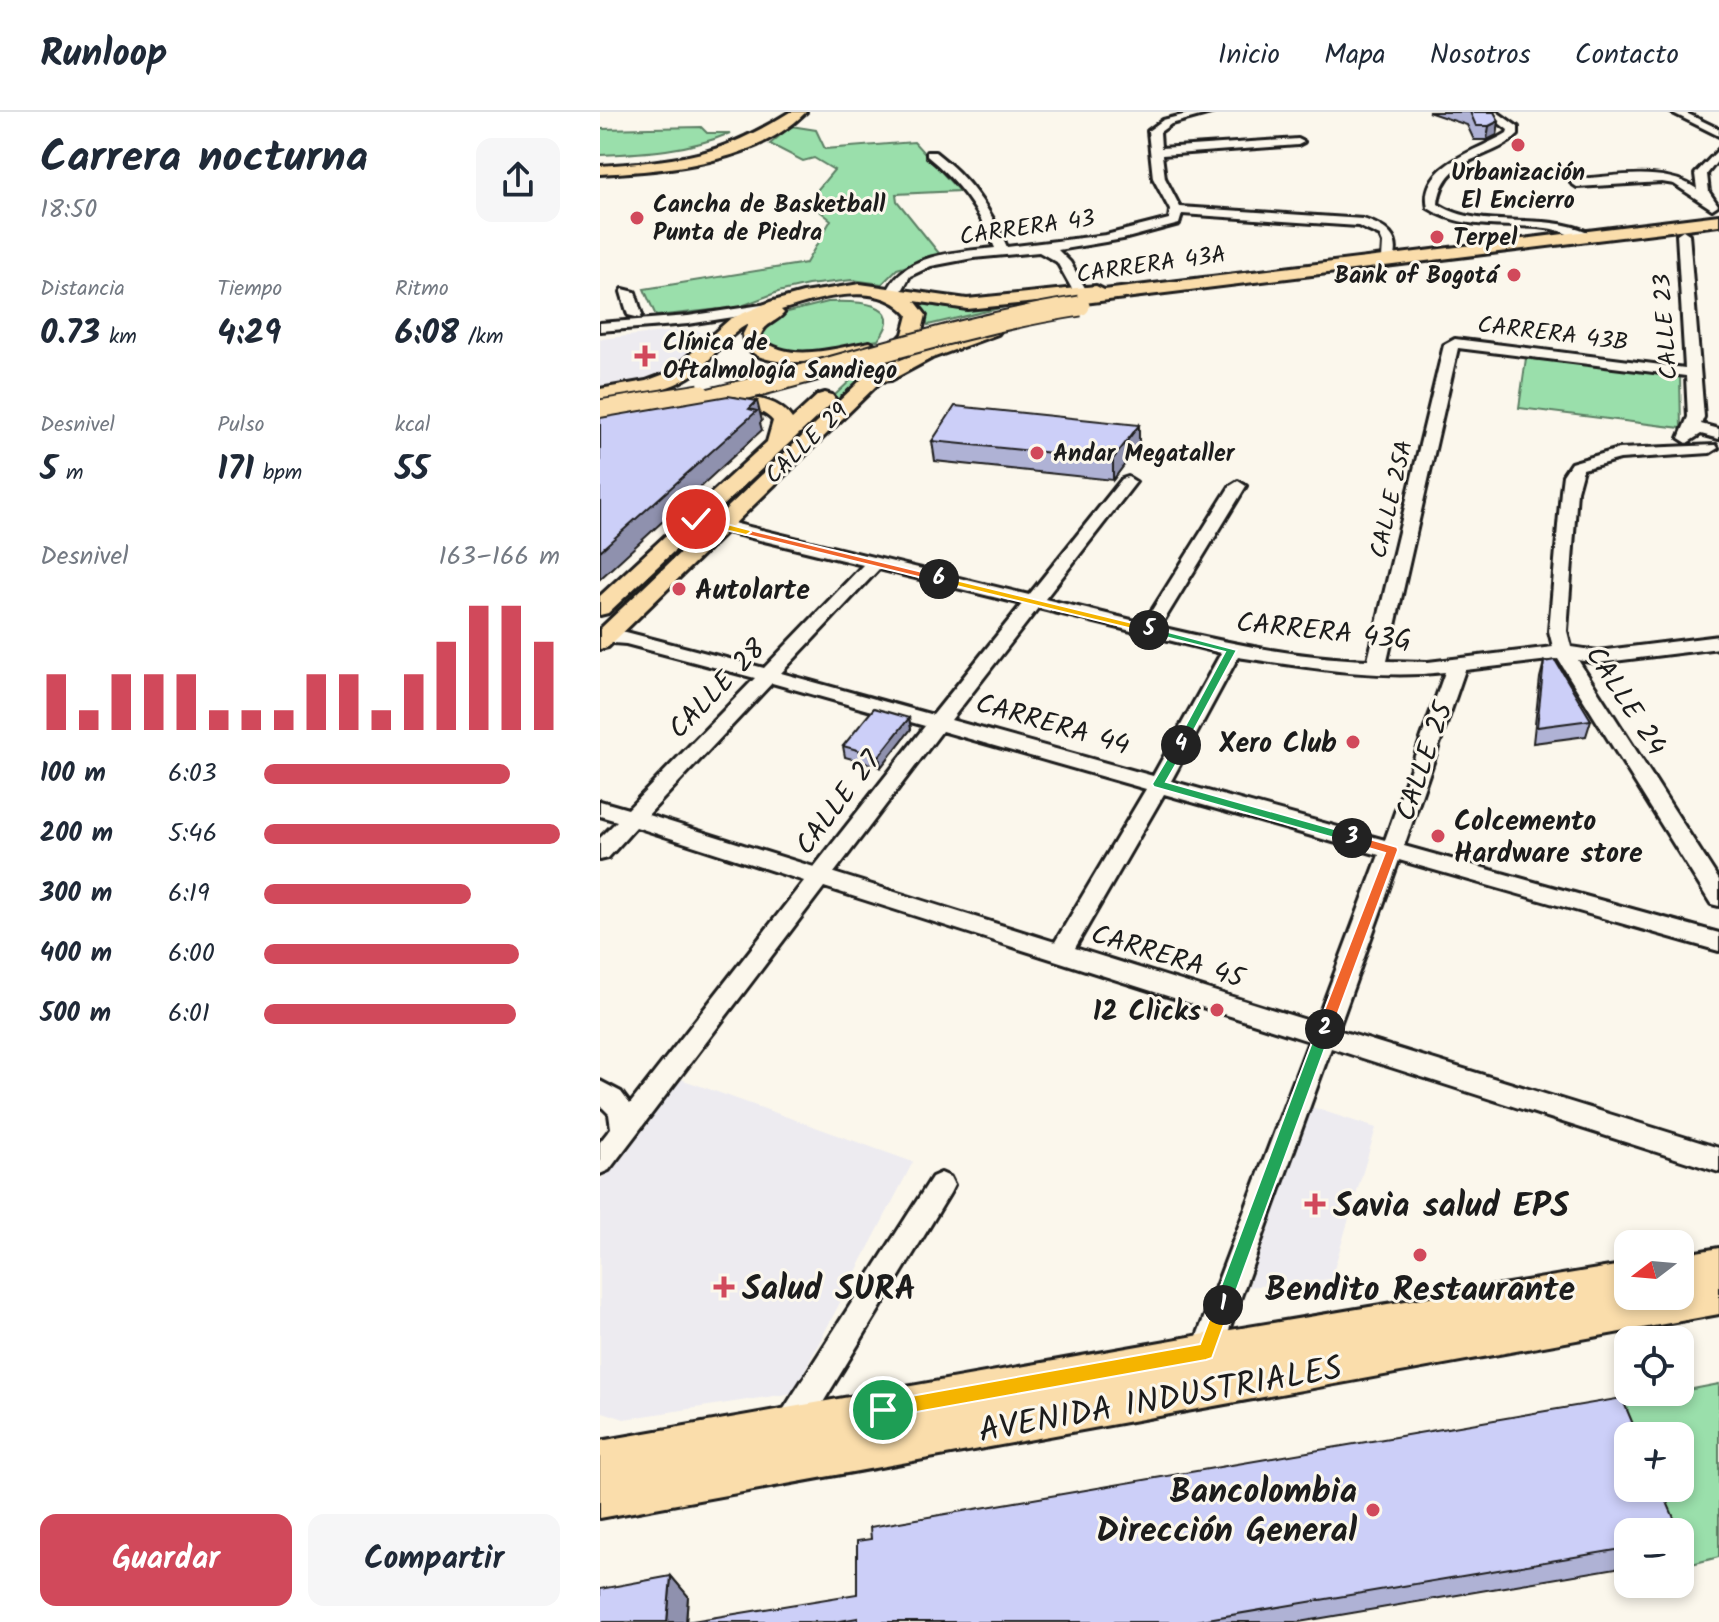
<!DOCTYPE html>
<html lang="es">
<meta charset="utf-8">
<style>
:root{--surface:#fff;--page:#f6f6f7;--text:#1f2937;--muted:#747a83;--line:#e0e1e3;--accent:#d1495b}
body{margin:0;font-family:Kalam,sans-serif;background:var(--page);color:var(--text);height:100vh;display:flex;flex-direction:column;font-size:30px;white-space:nowrap}
*{box-sizing:border-box;margin:0}
p{font-size:26px;color:var(--muted)}
.icon{flex:none;width:44px;height:44px;fill:none;stroke:currentColor;stroke-width:2;stroke-linecap:round;stroke-linejoin:round}
.map{position:relative;flex:1;overflow:hidden}
.sheet{display:flex;flex-direction:column;background:var(--surface);width:600px}
.sheet>*{flex:none}
.needle{width:52px;rotate:254deg}
.fabs{position:absolute;left:1014px;top:1118px;display:grid;gap:16px}
.fabs a{display:grid;place-items:center;width:80px;height:80px;border-radius:16px;background:var(--surface);box-shadow:0 4px 12px #0003;font-size:40px}
.pin{position:absolute;display:grid;place-items:center;width:68px;height:68px;color:#fff;margin:-34px;border:4px solid #fff;border-radius:50%;box-shadow:0 2px 8px #0007}
.km{position:absolute;width:40px;height:40px;margin:-20px;border-radius:50%;background:#222;color:#fff;font-size:22px;line-height:40px;text-align:center}
.round{display:grid;place-items:center;flex:none;width:84px;height:84px;border-radius:16px;background:var(--page)}
.overview{display:flex;align-items:center;justify-content:space-between;height:136px;padding:0 40px}
h1{font-size:44px;font-weight:700;line-height:60px}
.figures{display:grid;grid-template-columns:repeat(3,1fr);gap:12px;height:136px;padding:8px 40px}
.figures div{display:grid;align-content:center}
.figures b{font-size:34px;font-weight:700}
.figures small{font-size:22px;font-weight:400}
.figures p{font-size:22px}
.chart{height:224px;padding:16px 40px}
.chart p{display:flex;justify-content:space-between}
.chart svg{width:100%;height:144px;margin-top:8px;stroke:var(--accent);stroke-width:6}
.button{display:flex;gap:16px;margin-top:auto;padding:16px 40px}
.button a{flex:1;height:92px;border-radius:16px;background:var(--accent);color:#fff;font-size:32px;font-weight:700;line-height:92px;text-align:center}
.button a+a{background:var(--page);color:var(--text)}
ul{padding:0 40px;list-style:none;font-size:26px}
li{display:grid;grid-template-columns:128px 96px 1fr;align-items:center;height:60px}
li i{height:20px;border-radius:10px;background:var(--accent)}
header{display:flex;align-items:center;gap:48px;box-sizing:border-box;height:112px;padding:0 40px;background:var(--surface);border-bottom:2px solid var(--line)}
header strong{font-size:38px}
nav{display:flex;gap:44px;margin-inline-start:auto;font-size:28px}
main{display:flex;flex:1;min-height:0}
.map>svg:first-child{display:block}
.built{fill:#edebf0}
.green{fill:#9adfab;stroke:#5b7e64;stroke-width:2}
.lines{fill:none;stroke-linecap:round;stroke-linejoin:round}
.minor-casing{stroke:#1c1c1c;stroke-width:6}
.major-casing{stroke:#1c1c1c;stroke-width:6}
.minor{fill:#fbf7ec;fill-rule:evenodd}
.major{fill:#faddab;fill-rule:evenodd}
.major-bridge-casing{stroke:#1c1c1c;stroke-width:23;stroke-linecap:butt}
.major-bridge{stroke:#faddab;stroke-width:19}
.wall{fill:#afb2d5;stroke:#1c1c1c;stroke-width:2}
.shaded-wall{fill:#8f91ae;stroke:#1c1c1c;stroke-width:2}
.building{fill:#cccff8;stroke:#1c1c1c;stroke-width:2}
.split-1{fill:#f5b400;stroke:#fff;stroke-width:2}
.split-2{fill:#22a559;stroke:#fff;stroke-width:2}
.split-3{fill:#f0652b;stroke:#fff;stroke-width:2}
.split-4{fill:#22a559;stroke:#fff;stroke-width:2}
.split-5{fill:#22a559;stroke:#fff;stroke-width:2}
.split-6{fill:#f5b400;stroke:#fff;stroke-width:2}
.split-7{fill:#f0652b;stroke:#fff;stroke-width:2}
.split-8{fill:#f5b400;stroke:#fff;stroke-width:2}
.poi-dot{fill:#d1495b;stroke:#fbf7ec;stroke-width:3}
.labels{text-anchor:middle;stroke-width:6;stroke-linejoin:round;paint-order:stroke}
.far-poi-label{font-size:24px;font-weight:bold;fill:#1c1c1c;stroke:#fbf7ec;text-anchor:start}
.far-street-label{font-size:24px;fill:#1c1c1c;stroke:#fbf7ec}
.poi-label{font-size:28px;font-weight:bold;fill:#1c1c1c;stroke:#fbf7ec;text-anchor:start}
.street-label{font-size:28px;fill:#1c1c1c;stroke:#fbf7ec}
.near-poi-label{font-size:34px;font-weight:bold;fill:#1c1c1c;stroke:#fbf7ec;text-anchor:start}
.near-street-label{font-size:34px;fill:#1c1c1c;stroke:#fbf7ec}
</style>
<header>
<strong>Runloop</strong>
<nav><a>Inicio</a><a>Mapa</a><a>Nosotros</a><a>Contacto</a></nav>
</header>
<main>
<section class="sheet">
<div class="overview"><div><h1>Carrera nocturna</h1><p>18:50</p></div><a class="round"><svg class="icon" aria-label="share" viewBox="0 0 24 24"><path d="M12 15V3M7 8l5-5 5 5M5 13v7h14v-7"/></svg></a></div>
<div class="figures">
<div><p>Distancia</p><b>0.73<small> km</small></b></div>
<div><p>Tiempo</p><b>4:29</b></div>
<div><p>Ritmo</p><b>6:08<small> /km</small></b></div>
</div>
<div class="figures">
<div><p>Desnivel</p><b>5<small> m</small></b></div>
<div><p>Pulso</p><b>171<small> bpm</small></b></div>
<div><p>kcal</p><b>55</b></div>
</div>
<div class="chart"><p><span>Desnivel</span>163–166 m</p>
<svg viewBox="0 0 160 44" preserveAspectRatio="none"><path d="M5 44V27M15 44V38M25 44V27M35 44V27M45 44V27M55 44V38M65 44V38M75 44V38M85 44V27M95 44V27M105 44V38M115 44V27M125 44V17M135 44V6M145 44V6M155 44V17"/></svg>
</div>
<ul>
<li><b>100 m</b>6:03<i style="width:83%"></i></li>
<li><b>200 m</b>5:46<i style="width:100%"></i></li>
<li><b>300 m</b>6:19<i style="width:70%"></i></li>
<li><b>400 m</b>6:00<i style="width:86%"></i></li>
<li><b>500 m</b>6:01<i style="width:85%"></i></li>
</ul>
<div class="button"><a>Guardar</a><a>Compartir</a></div>
</section>
<div class="map">
<svg width="1119" height="1510" viewBox="0 0 1119 1510">
<rect width="100%" height="100%" fill="#fbf7ec"/>
<filter id="ink" filterUnits="userSpaceOnUse"><feTurbulence type="fractalNoise" baseFrequency=".0125" numOctaves="2"/><feDisplacementMap in="SourceGraphic" scale="16" xChannelSelector="R" yChannelSelector="G"/><feConvolveMatrix kernelMatrix="1 2 1 2 8 2 1 2 1" color-interpolation-filters="sRGB"/></filter>
<g filter="url(#ink)">
<g class="built">
<polygon points="82,218 97,218 106,224 103,232 69,264 0,281 0,227"/>
<polygon points="78,966 313,1050 193,1281 24,1307 0,1299 0,1069"/>
<polygon points="711,995 776,1016 731,1167 648,1175"/>
</g>
<g class="green">
<polygon points="191,14 216,18 225,37 314,30 359,79 296,82 297,89 342,145 297,157 282,172 252,168 208,173 178,180 139,195 56,204 44,177 206,151 231,108 217,97 213,83 234,58 214,46 203,49 170,32"/>
<path d="M101,15L107,21H130C88,39 45,41 0,43V17Z"/>
<path d="M228,190C254,189 309,189 278,228C246,234 175,255 156,220L172,204Z"/>
<polygon points="319,192 358,197 417,192 328,213"/>
<polygon points="926,246 1080,263 1081,316 919,296"/>
<polygon points="273,247 283,247 133,391 123,389"/>
<polygon points="92,419 100,421 20,498 12,496"/>
<polygon points="1119,1272 1119,1445 1084,1454 1080,1443 1080,1420 1071,1420 1053,1376 1080,1376 1080,1324 1033,1324 1020,1291"/>
</g>
<g class="lines">
<g class="minor-casing">
<g id="minor">
<path d="M595,0H614L571,12L560,20L561,36L698,27L704,30L698,33L562,43L565,66L580,95L763,107C785,114 803,125 793,150L782,147L783,131L780,124L758,114L582,102L579,112L523,127L458,138L470,150L488,181L486,184H476L457,150L439,140L373,146L331,154L310,164L299,184L287,181C302,141 358,140 395,136C379,98 359,70 327,44V40H335C369,66 390,96 407,135L506,123L569,107L570,98L553,66L548,19L563,8Z"/>
<path d="M885,0H897L918,15V23C888,50 844,43 838,92C882,120 940,99 988,120V126C975,127 960,117 946,116C904,111 864,119 828,96C818,52 879,39 907,21L908,18Z"/>
<polygon points="1071,0 1084,0 1119,17 1119,24"/>
<path d="M1119,37V47L1107,62L1109,80L1118,93L1112,97L1074,72L1062,70L977,75L971,71L977,67C1017,65 1062,54 1097,77L1095,62Z"/>
<path d="M1083,118L1089,122L1104,305L1101,312L1119,317V327L1101,322L1087,331L1079,326L1088,305L1086,264L858,236L787,549L828,550L953,535L949,519L961,379L963,363L971,351L1019,337L1116,333L1118,336L1110,341L1020,347L983,357L977,379L967,519L971,535L998,539L1119,524V536L998,551L978,548L1119,768V794L1111,792L958,547L865,558L804,734L1119,821V839L799,748L738,918L1119,1036V1060L731,936L621,1240L616,1250L606,1254L596,1250L591,1240L709,929L224,775L9,1058L0,1062V1030L11,1016L9,1002L0,993V969L21,980L30,992L204,769L36,715L8,746L0,748V726L17,709L0,704V689L28,697L155,566L26,532L0,530V518L26,520L164,556L263,453L90,411L88,407L90,403L96,402L429,483L522,367L528,365L536,370L445,487L544,511L630,374L638,369L646,374L560,515C629,531 698,546 768,548L844,233L855,227L1085,256L1077,122ZM279,457L422,492L333,603L181,561ZM438,496L621,541L553,664L351,608ZM638,545C706,555 776,568 845,560L785,728L571,669ZM172,571L325,614L214,755L48,703ZM342,619L546,677L455,830L234,761ZM564,682L779,743L716,911L475,836Z"/>
<polygon points="23,177 35,180 42,203 40,206 28,203 21,180"/>
<polygon points="168,192 173,193 173,199 88,212 0,219 0,211 88,204"/>
<polygon points="341,1061 350,1065 354,1073 350,1081 202,1325 191,1329 180,1325 176,1314 180,1303 332,1065"/>
</g>
</g>
<g class="major-casing">
<g id="major">
<path d="M190,0H206C154,52 69,58 0,62V54C82,48 118,45 190,0Z"/>
<path d="M1119,103V113L476,192L467,187L367,197L315,189L326,203L321,223L298,249L386,214H398L401,218L398,222L332,246L291,268L281,269L8,535L0,537V517L256,273L303,222L308,203C279,167 219,186 181,198L184,201C176,211 163,211 160,226C190,252 235,236 270,230L279,235L276,239C251,245 144,268 143,222L148,212C127,223 115,244 97,259C70,281 32,283 0,289V277L46,269L70,260L130,207L170,190L203,181L260,172L367,187L496,174L504,178Z"/>
<path d="M225,281L232,283L235,287L232,291L8,501L0,503V484L167,330L173,309C156,289 134,304 112,299L109,295L112,291C140,284 174,281 192,307L218,283Z"/>
<polygon points="1119,1136 1119,1202 0,1406 0,1329 606,1222 1028,1152 1028,1184 1080,1184 1080,1143"/>
</g>
</g>
<use href="#minor" class="minor"/>
<use href="#major" class="major"/>
<g class="major-bridge-casing">
<g id="major-bridge">
<path d="M84,292C217,264 345,215 480,194"/>
<polyline points="0,298 100,282"/>
</g>
</g>
<use href="#major-bridge" class="major-bridge"/>
</g>
<g class="wall">
<polygon points="828,0 894,0 899,9 897,23 887,28 874,28 867,13"/>
<polygon points="332,329 539,333 513,368 335,349"/>
<polygon points="944,550 991,608 986,624 933,631 940,566"/>
<polygon points="309,606 311,617 281,655 245,645 243,634"/>
<polygon points="1028,1420 1028,1454 699,1510 0,1510 71,1464 88,1484 86,1510"/>
</g>
<g class="shaded-wall">
<polygon points="899,9 897,23 887,28 889,14"/>
<polygon points="157,289 162,309 160,311 162,318 0,467 0,439"/>
<polygon points="539,313 539,333 513,368 513,347"/>
<polygon points="309,606 311,617 281,655 279,644"/>
<polygon points="71,1464 88,1484 86,1510 67,1510"/>
</g>
<g class="building">
<polygon points="870,0 894,0 899,9 889,14 876,14"/>
<polygon points="128,284 157,289 149,297 157,299 0,439 0,306"/>
<polygon points="355,294 539,313 513,347 332,329"/>
<polygon points="955,548 991,608 937,615 944,550"/>
<polygon points="274,596 309,606 279,644 243,634"/>
<polygon points="1022,1286 1038,1324 1028,1324 1028,1376 1061,1376 1080,1420 1028,1420 1028,1436 590,1510 258,1510 258,1506 234,1510 86,1510 257,1482 257,1429 271,1427 270,1415"/>
<polygon points="71,1464 67,1510 0,1510 0,1477"/>
</g>
</g>
<polygon class="split-1" points="623,1185 629,1187 631,1193 612,1246 606,1248 283,1306 277,1304 274,1298 277,1291 283,1289 600,1232 617,1187"/>
<polygon class="split-2" points="725,911 732,917 631,1193 629,1198 623,1201 617,1198 614,1193 717,917"/>
<polygon class="split-3" points="752,722 797,735 798,738 732,917 725,923 717,917 785,741 748,730 748,723"/>
<polygon class="split-4" points="577,630 587,633 566,670 752,722 759,726 752,731 554,675 552,672"/>
<polygon class="split-5" points="549,515 637,538 585,635 575,633 625,540 545,520 544,518"/>
<polygon class="split-6" points="339,464 549,515 555,518 549,521 336,469 336,465"/>
<polygon class="split-7" points="146,417 343,465 345,467 339,470 143,422 141,420"/>
<polygon class="split-8" points="96,404 150,418 151,420 146,423 92,410"/>
<g class="poi-dot">
<circle cx="918" cy="33" r="8"/>
<circle cx="37" cy="106" r="8"/>
<circle cx="837" cy="125" r="8"/>
<circle cx="914" cy="163" r="8"/>
<path d="M41 232h8v8h8v8h-8v8h-8v-8h-8v-8h8z"/>
<circle cx="437" cy="341" r="8"/>
<circle cx="79" cy="477" r="8"/>
<circle cx="753" cy="630" r="8"/>
<circle cx="838" cy="724" r="8"/>
<circle cx="617" cy="898" r="8"/>
<path d="M711 1080h8v8h8v8h-8v8h-8v-8h-8v-8h8z"/>
<circle cx="820" cy="1143" r="8"/>
<path d="M120 1163h8v8h8v8h-8v8h-8v-8h-8v-8h8z"/>
<circle cx="773" cy="1398" r="8"/>
</g>
<g class="labels">
<g class="far-poi-label">
<text x="918" y="68" text-anchor="middle">Urbanización<tspan x="918" dy="28">El Encierro</tspan></text>
<text x="53" y="100">Cancha de Basketball<tspan x="53" dy="28">Punta de Piedra</tspan></text>
<text x="853" y="133">Terpel</text>
<text x="898" y="171" text-anchor="end">Bank of Bogotá</text>
<text x="63" y="238">Clínica de<tspan x="63" dy="28">Oftalmología Sandiego</tspan></text>
<text x="453" y="349">Andar Megataller</text>
</g>
<g class="far-street-label">
<text transform="translate(427 115) rotate(-8)" y="8">CARRERA 43</text>
<text transform="translate(551 152) rotate(-8)" y="8">CARRERA 43A</text>
<text transform="translate(1065 215) rotate(-94)" y="8">CALLE 23</text>
<text transform="translate(953 221) rotate(7)" y="8">CARRERA 43B</text>
<text transform="translate(206 331) rotate(-44)" y="8">CALLE 29</text>
<text transform="translate(791 387) rotate(-77)" y="8">CALLE 25A</text>
</g>
<g class="poi-label">
<text x="95" y="487">Autolarte</text>
<text x="737" y="640" text-anchor="end">Xero Club</text>
<text x="854" y="718">Colcemento<tspan x="854" dy="32">Hardware store</tspan></text>
<text x="601" y="908" text-anchor="end">12 Clicks</text>
</g>
<g class="street-label">
<text transform="translate(724 518) rotate(6)" y="10">CARRERA 43G</text>
<text transform="translate(116 576) rotate(-46)" y="10">CALLE 28</text>
<text transform="translate(1027 588) rotate(57)" y="10">CALLE 24</text>
<text transform="translate(453 611) rotate(16)" y="10">CARRERA 44</text>
<text transform="translate(823 649) rotate(-71)" y="10">CALLE 25</text>
<text transform="translate(237 690) rotate(-53)" y="10">CALLE 27</text>
<text transform="translate(568 843) rotate(17)" y="10">CARRERA 45</text>
</g>
<g class="near-poi-label">
<text x="733" y="1104">Savia salud EPS</text>
<text x="142" y="1187">Salud SURA</text>
<text x="820" y="1188" text-anchor="middle">Bendito Restaurante</text>
<text x="757" y="1390" text-anchor="end">Bancolombia<tspan x="757" dy="39">Dirección General</tspan></text>
</g>
<g class="near-street-label">
<text transform="translate(560 1286) rotate(-10)" y="12">AVENIDA INDUSTRIALES</text>
</g>
</g>
</svg>
<div class="fabs">
<a><svg class="needle" viewBox="-14 -14 28 28"><path d="M0-13l5 13h-10z" fill="#e53935"/><path d="M0 13l5-13h-10z" fill="#747a83"/></svg></a>
<a><svg class="icon" aria-label="locate" viewBox="0 0 24 24"><circle cx="12" cy="12" r="6"/><path d="M12 2v4M12 18v4M2 12h4M18 12h4"/></svg></a>
<a>+</a>
<a>−</a>
</div>
<div class="pin" style="left:283px;top:1298px;background:#1e9e55"><svg class="icon" aria-label="arrive" viewBox="0 0 24 24"><path d="M6 21V4h12l-3 4 3 4H6"/></svg></div>
<div class="pin" style="left:96px;top:407px;background:#d93025"><svg class="icon" aria-label="check" viewBox="0 0 24 24"><path d="M5 12l5 5 9-10"/></svg></div>
<b class="km" style="left:623px;top:1193px">1</b>
<b class="km" style="left:725px;top:917px">2</b>
<b class="km" style="left:752px;top:726px">3</b>
<b class="km" style="left:581px;top:633px">4</b>
<b class="km" style="left:549px;top:518px">5</b>
<b class="km" style="left:339px;top:467px">6</b>
</div>
</main>
